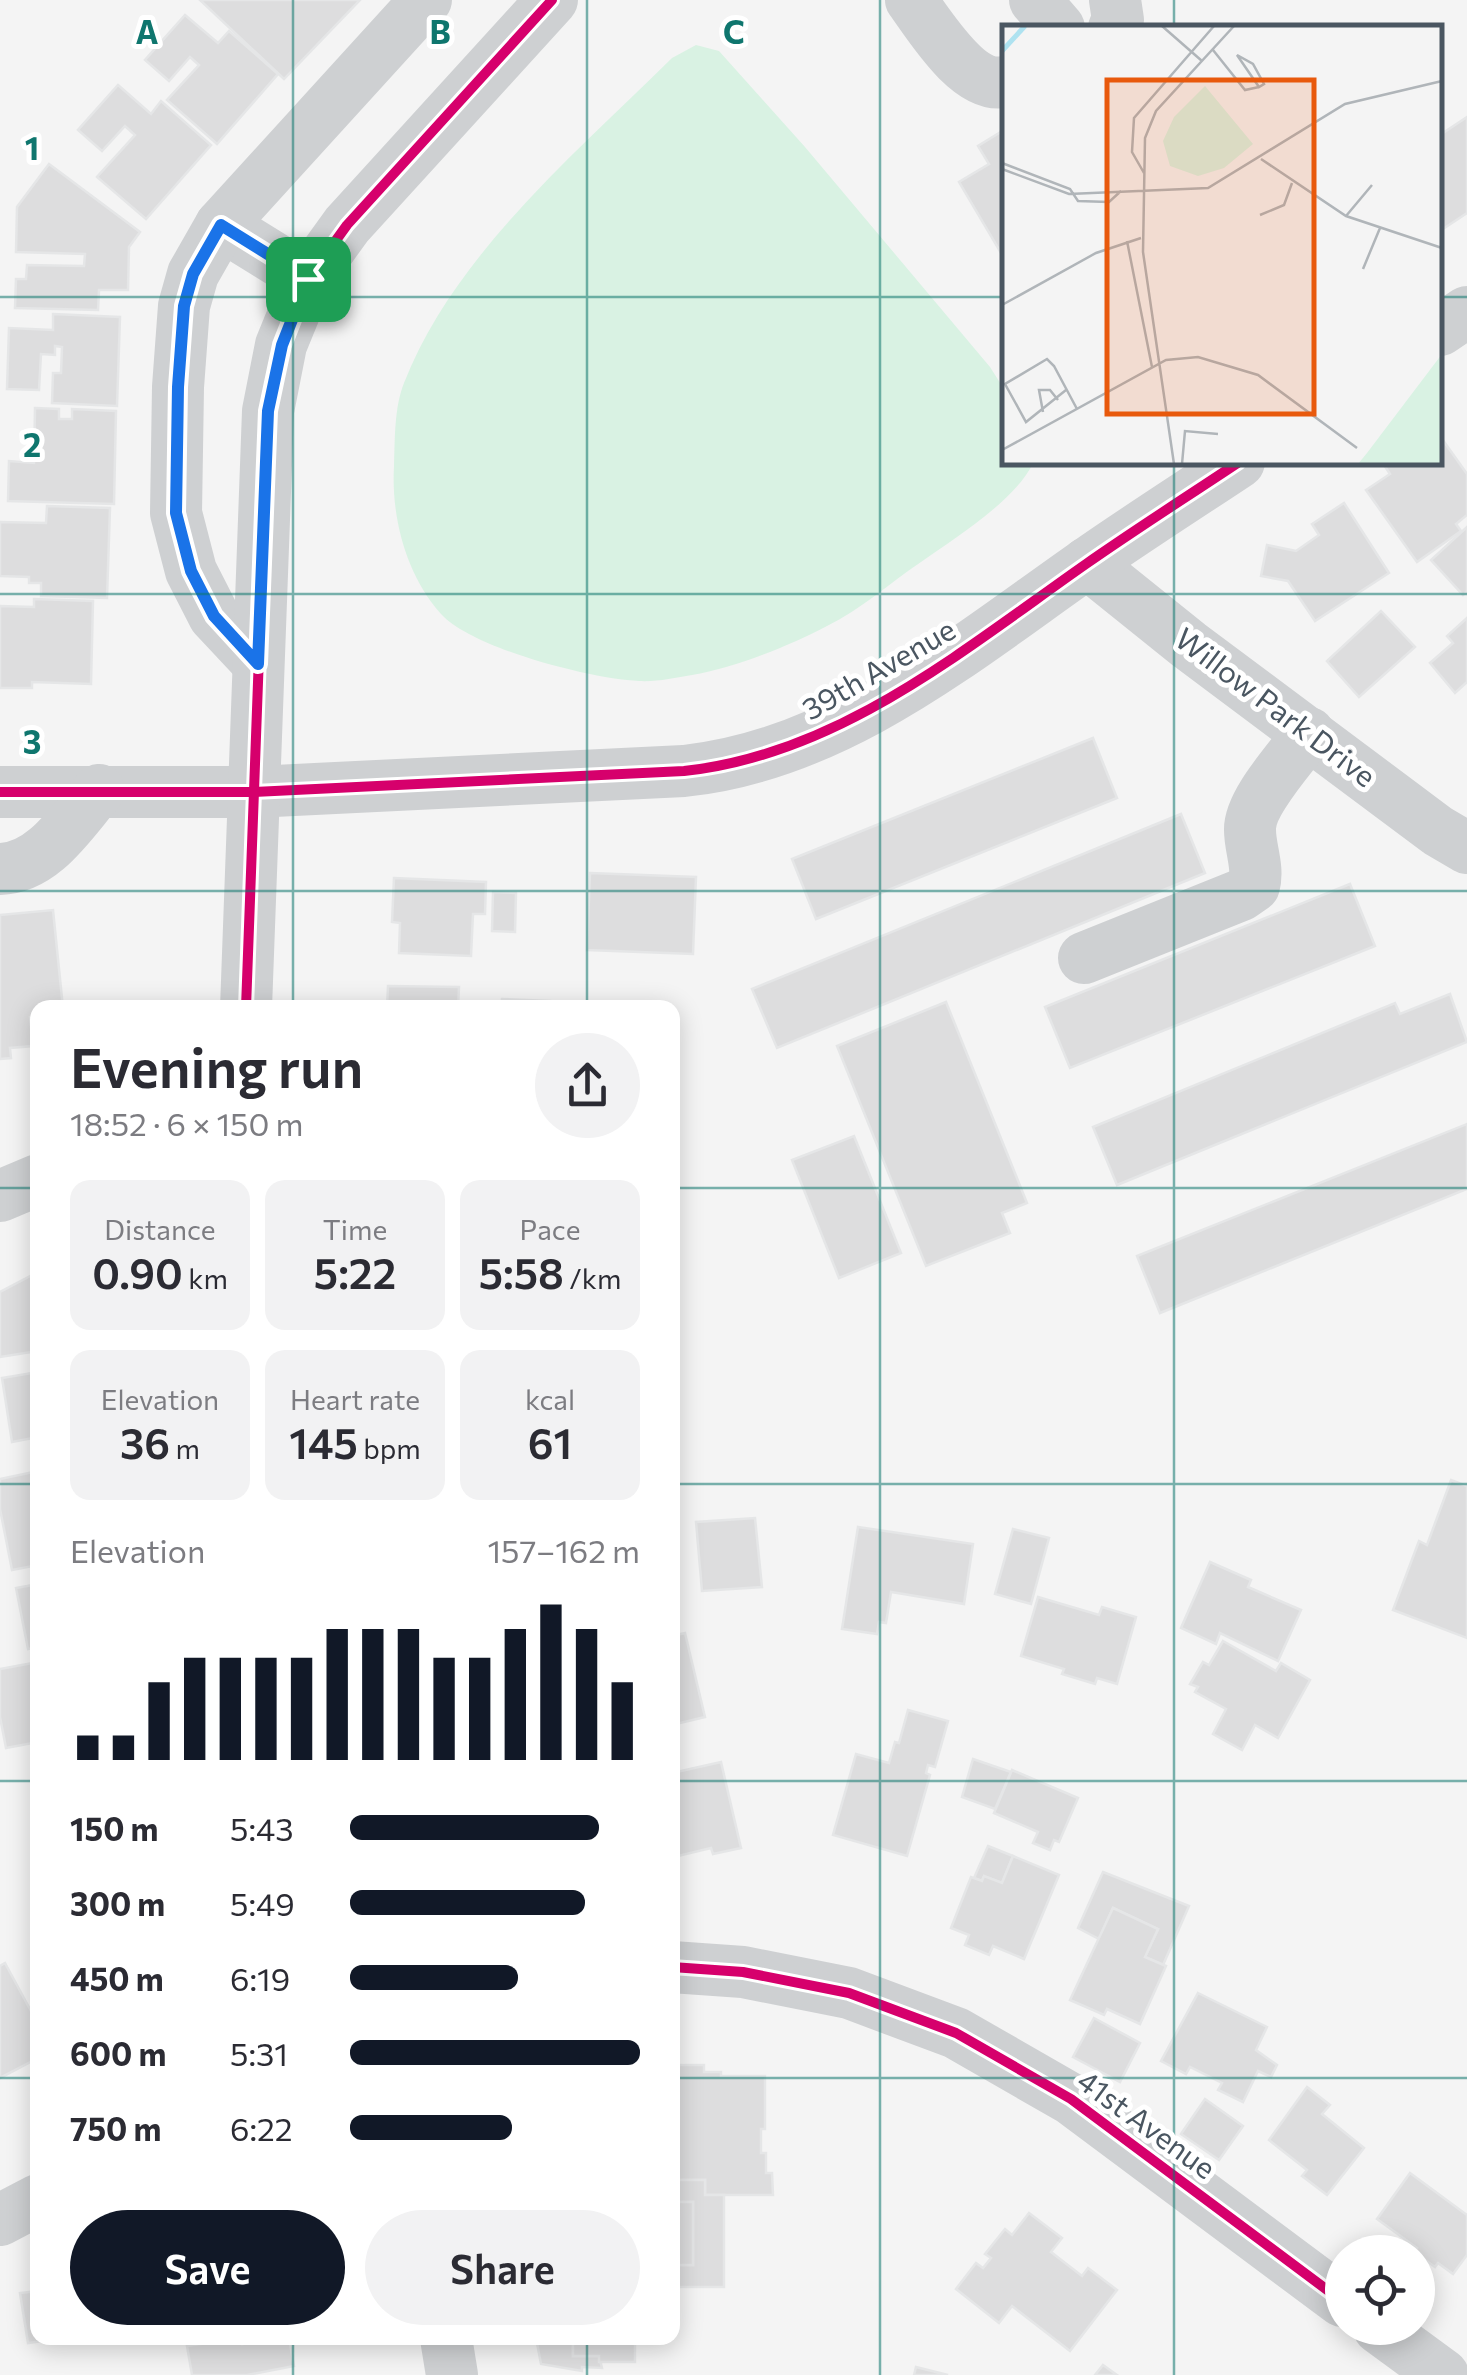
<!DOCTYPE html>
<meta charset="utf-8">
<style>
:root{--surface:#fff;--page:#f2f2f3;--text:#2b2b33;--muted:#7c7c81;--accent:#111827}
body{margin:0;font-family:Commissioner,sans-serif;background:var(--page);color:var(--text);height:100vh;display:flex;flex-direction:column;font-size:38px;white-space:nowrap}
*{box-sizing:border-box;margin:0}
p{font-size:32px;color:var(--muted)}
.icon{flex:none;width:55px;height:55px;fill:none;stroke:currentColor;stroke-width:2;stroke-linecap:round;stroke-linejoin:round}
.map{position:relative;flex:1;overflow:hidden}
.drawer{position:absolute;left:30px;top:1000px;width:650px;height:1345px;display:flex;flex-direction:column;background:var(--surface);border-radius:20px;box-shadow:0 5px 25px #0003}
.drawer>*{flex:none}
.tools{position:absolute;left:1325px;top:2235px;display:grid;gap:20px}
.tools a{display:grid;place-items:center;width:110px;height:110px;border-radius:50%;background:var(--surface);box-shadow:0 5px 25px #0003;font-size:50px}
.pin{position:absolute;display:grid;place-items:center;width:85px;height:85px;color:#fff;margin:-42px;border-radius:20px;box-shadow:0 5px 15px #0006}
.round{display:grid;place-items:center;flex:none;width:105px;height:105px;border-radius:52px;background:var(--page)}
.overview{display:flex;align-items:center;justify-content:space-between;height:170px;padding:0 40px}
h1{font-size:55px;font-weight:600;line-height:75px}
.metrics{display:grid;grid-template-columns:repeat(3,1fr);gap:15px;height:170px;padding:10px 40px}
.metrics div{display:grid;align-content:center;border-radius:20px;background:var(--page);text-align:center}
.metrics b{font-size:42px;font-weight:600}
.metrics small{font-size:28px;font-weight:400}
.metrics p{font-size:28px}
.chart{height:280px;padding:20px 40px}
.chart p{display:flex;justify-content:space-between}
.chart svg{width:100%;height:180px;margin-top:10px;stroke:var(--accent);stroke-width:6}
.cta{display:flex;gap:20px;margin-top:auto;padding:20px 40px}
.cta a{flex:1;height:115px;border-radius:60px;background:var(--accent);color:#fff;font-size:40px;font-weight:600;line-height:115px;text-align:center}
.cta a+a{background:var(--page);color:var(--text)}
ul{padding:0 40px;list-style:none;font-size:32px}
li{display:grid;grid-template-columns:160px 120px 1fr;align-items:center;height:75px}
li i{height:25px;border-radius:12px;background:var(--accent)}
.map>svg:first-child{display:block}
.green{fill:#d9f2e3}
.building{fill:#ddddde;stroke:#e5e6e7;stroke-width:2.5}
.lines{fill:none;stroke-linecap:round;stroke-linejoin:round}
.minor{stroke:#ced0d2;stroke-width:52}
.cycleway-casing{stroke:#fff;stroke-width:16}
.cycleway{stroke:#d6006c;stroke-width:10}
.route-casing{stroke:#fff;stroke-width:20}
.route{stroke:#1a73e8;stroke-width:12}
.grid{fill:none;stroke:#0f766e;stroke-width:2.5;stroke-opacity:0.55}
.labels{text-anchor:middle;stroke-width:10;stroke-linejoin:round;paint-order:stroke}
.street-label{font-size:30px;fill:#4a5661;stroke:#fff}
.inset-river{fill:none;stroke:#aee2f0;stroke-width:5}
.inset-road{fill:none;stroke:#b0b5b9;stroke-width:2.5}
.view{fill:#e8590c;fill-opacity:0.15;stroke:#e8590c;stroke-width:5}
.inset-edge{fill:none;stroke:#4a5661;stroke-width:5}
.grid-label{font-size:32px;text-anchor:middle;font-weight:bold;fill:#0f766e;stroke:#fff;stroke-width:10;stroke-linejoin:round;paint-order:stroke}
</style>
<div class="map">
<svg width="1467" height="2375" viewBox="0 0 1467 2375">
<rect width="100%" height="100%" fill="#f4f4f4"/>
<path class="green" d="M696,45L719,51L805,147L990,367L1004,389V462L1033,463C1016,500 955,538 921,562C890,583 860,610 827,626C789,646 734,668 692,675C675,678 656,682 639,681C592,679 473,649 441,614C406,575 391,517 394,466C395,440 394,408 404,383C454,255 576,153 672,58Z"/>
<g class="building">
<polygon points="200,0 360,0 284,79"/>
<polygon points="185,15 218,43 229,31 278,74 217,144 167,100 199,65 190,57 169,81 145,60"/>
<polygon points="118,85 151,114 161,101 211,145 146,219 97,177 135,135 125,126 102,151 78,130"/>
<polygon points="1467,117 1467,213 1440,231 1440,135"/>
<polygon points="1004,130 1004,258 959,182 989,164 978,146"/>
<polygon points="49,164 140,232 129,247 128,290 99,290 98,310 15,308 16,279 26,279 27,265 84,266 85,254 16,252 17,207"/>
<polygon points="53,314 120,317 117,406 52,403 53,373 61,373 62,347 55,346 55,355 41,354 39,390 7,389 9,328 53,330"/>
<polygon points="35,408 59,409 59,419 72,419 72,409 116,411 114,504 8,501 9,461 34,463"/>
<polygon points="1440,436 1467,474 1467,515 1456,524 1461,531 1417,562 1366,490 1390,474 1382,462 1440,462"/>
<polygon points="1344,503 1389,573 1315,621 1288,581 1261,576 1267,545 1296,551 1319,535 1312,524"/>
<polygon points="47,506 110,508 107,598 41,596 41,583 29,583 29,577 0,576 0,522 46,523"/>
<polygon points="1467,527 1467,592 1463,595 1431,560"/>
<polygon points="34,599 93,601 91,684 32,682 32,688 0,688 0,606 34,607"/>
<polygon points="1381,611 1415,647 1359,697 1327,661"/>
<polygon points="1467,618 1467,682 1455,693 1430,663 1453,643 1447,636"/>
<polygon points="1093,738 1117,798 816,919 792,859"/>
<polygon points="1181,814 1205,873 777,1048 752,989"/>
<polygon points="590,873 696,877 693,954 587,950"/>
<polygon points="394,878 486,882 485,914 473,914 471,956 399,953 400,923 392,922"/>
<polygon points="1350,884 1375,946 1070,1068 1045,1007"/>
<polygon points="493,892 516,893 515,932 492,931"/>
<polygon points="53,910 63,1008 38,1008 38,1016 30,1017 33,1046 10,1048 11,1058 0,1059 0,915"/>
<polygon points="388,986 459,987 458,1008 387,1008"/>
<polygon points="1450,994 1467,1042 1117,1185 1093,1127 1395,1003 1400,1014"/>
<polygon points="502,999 550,1001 550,1008 501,1008"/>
<polygon points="946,1002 1027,1203 1002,1213 1010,1233 926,1266 837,1046"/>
<polygon points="1467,1124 1467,1189 1160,1313 1137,1256"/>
<polygon points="854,1136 901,1253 839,1278 792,1160"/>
<polygon points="38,1272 38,1351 0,1357 0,1292"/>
<polygon points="38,1372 38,1437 12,1442 2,1378"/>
<polygon points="38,1471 38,1565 12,1570 0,1509 0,1479"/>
<polygon points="1451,1480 1467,1486 1467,1638 1393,1610 1419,1541 1427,1545"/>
<polygon points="755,1518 762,1587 702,1591 696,1522"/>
<polygon points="858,1527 973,1544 964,1604 891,1592 886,1623 879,1622 877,1634 842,1629"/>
<polygon points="1013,1529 1049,1538 1031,1604 995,1594"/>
<polygon points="1210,1562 1251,1580 1248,1587 1301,1610 1278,1661 1220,1633 1216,1644 1181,1628"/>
<polygon points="38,1584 38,1647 28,1649 16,1588"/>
<polygon points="1038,1597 1099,1615 1102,1607 1136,1617 1117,1684 1097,1678 1095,1684 1062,1674 1064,1669 1021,1656"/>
<polygon points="685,1633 705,1717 672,1725 672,1636"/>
<polygon points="1223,1641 1276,1671 1281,1663 1310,1680 1278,1738 1255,1725 1242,1750 1213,1734 1226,1709 1195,1692 1198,1687 1190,1684 1203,1662 1209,1665"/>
<polygon points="38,1662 38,1742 6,1748 0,1717 0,1669"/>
<polygon points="908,1710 948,1721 935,1767 928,1765 926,1773 930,1775 907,1856 833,1835 856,1754 889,1763 895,1742 899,1743"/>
<polygon points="973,1759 1011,1772 995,1809 962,1797"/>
<polygon points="721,1762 741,1848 713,1854 711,1848 674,1857 672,1773"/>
<polygon points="1012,1770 1078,1798 1059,1842 1054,1840 1050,1850 1033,1843 1038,1832 994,1813"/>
<polygon points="988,1846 1013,1856 1002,1883 984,1876 982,1881 974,1878"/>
<polygon points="1013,1856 1059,1875 1024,1959 993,1946 989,1955 965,1945 969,1935 951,1928 971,1877 982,1881 984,1876 1002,1883"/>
<polygon points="1103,1872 1189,1906 1163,1965 1145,1957 1158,1929 1113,1908 1099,1939 1078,1928"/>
<polygon points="1113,1908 1158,1929 1145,1957 1166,1966 1140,2024 1107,2009 1104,2015 1070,2000"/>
<polygon points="5,1963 38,2024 38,2058 0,2078 0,1966"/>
<polygon points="1198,1993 1267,2027 1256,2050 1277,2065 1271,2077 1258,2071 1243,2102 1218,2090 1222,2083 1190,2067 1186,2074 1161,2061"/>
<polygon points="1094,2018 1140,2043 1120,2082 1073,2057"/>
<polygon points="672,2065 704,2065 704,2072 721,2072 721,2076 765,2076 765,2129 761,2129 761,2153 766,2153 766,2173 772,2173 773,2195 705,2195 705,2180 672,2180"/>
<polygon points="1307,2087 1330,2105 1322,2114 1364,2148 1327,2195 1302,2176 1307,2170 1269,2140"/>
<polygon points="1205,2099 1243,2126 1219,2160 1181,2134"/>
<polygon points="1410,2173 1467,2215 1467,2255 1453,2274 1438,2263 1435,2267 1414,2252 1417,2248 1377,2219"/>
<polygon points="672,2180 705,2180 705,2195 724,2195 724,2287 672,2287 672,2265 693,2265 693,2202 672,2202"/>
<rect x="672" y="2202" width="21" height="63"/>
<polygon points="1029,2213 1062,2238 1051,2252 1082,2276 1088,2268 1117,2290 1070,2351 1012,2306 999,2323 956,2289 976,2263 983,2268 991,2258 985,2254 1005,2229 1012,2235"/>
<polygon points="38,2291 38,2338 65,2338 28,2343 20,2293"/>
<polygon points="241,2338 242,2344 289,2338 294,2366 247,2375 192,2375 187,2346"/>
<polygon points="536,2338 573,2338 573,2356 599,2356 602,2368 582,2367 582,2371 541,2364"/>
<polygon points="573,2338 635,2338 635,2362 599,2362 599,2356 573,2356"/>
<polygon points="1103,2365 1117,2375 1095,2375"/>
<polygon points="916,2367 948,2375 914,2375"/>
</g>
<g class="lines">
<g class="minor">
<path d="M911,0C930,26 968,89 1004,82"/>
<polyline points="1035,0 1059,28"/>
<polyline points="1114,28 1118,20 1115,0"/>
<polyline points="221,225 308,279"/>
<polyline points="1440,330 1467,312"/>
<polyline points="1087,563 1189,645 1438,831 1467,848"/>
<polyline points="258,663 214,616 191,571 176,513 178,387 184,306 193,274 221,225 426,0"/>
<path d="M0,792H253L684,771C838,755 963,650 1086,564C1136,529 1188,496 1239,462"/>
<path d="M0,869C44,868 72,821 99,790"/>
<path d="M1084,958L1241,895L1254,886C1259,867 1250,849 1250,830C1249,802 1292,757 1309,733"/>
<polyline points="246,1008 268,411 281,345 308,279 347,225 552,0"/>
<polyline points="0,1196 38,1180"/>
<polyline points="672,1967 743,1972 849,1993 956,2033 1071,2099 1342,2301"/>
<polyline points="0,2220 38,2200"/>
<polyline points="1379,2328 1443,2375"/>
<polyline points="446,2338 452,2375"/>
</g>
<g class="cycleway-casing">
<g id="cycleway">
<path d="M0,792H253L684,771C838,755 963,650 1086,564C1136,529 1188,496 1239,462"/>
<polyline points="246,1008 268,411 281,345 308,279 347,225 552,0"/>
<polyline points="672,1967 743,1972 849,1993 956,2033 1071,2099 1342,2301"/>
</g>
</g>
<use href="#cycleway" class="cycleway"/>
</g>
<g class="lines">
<g class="route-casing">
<polygon id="route" points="221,225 308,279 282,345 268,411 258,664 214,616 191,571 176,513 178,387 184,306 193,274"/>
</g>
<use href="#route" class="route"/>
</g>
<path class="grid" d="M293,0V1008M587,0V1008M880,0V2375M1174,0V28M0,297H1004M1440,297H1467M1174,462V2375M0,594H1467M0,891H1467M0,1188H38M672,1188H1467M0,1484H38M672,1484H1467M0,1781H38M672,1781H1467M0,2078H38M672,2078H1467M293,2338V2375M587,2338V2375"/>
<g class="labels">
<g class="street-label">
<text transform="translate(879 670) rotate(-30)" y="10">39th Avenue</text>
<text transform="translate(1275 708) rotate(37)" y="10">Willow Park Drive</text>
<text transform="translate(1146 2125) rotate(36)" y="10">41st Avenue</text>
</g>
</g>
<g transform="translate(1002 25)">
<rect width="440" height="440" fill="#f4f4f4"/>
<path d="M203,61L251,119L222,143L196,151L168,141L161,116L172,92ZM440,329V439H356L365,428Z" fill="#d9f2e3"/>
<path class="inset-river" d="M0,26L23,1"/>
<path class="inset-road" d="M160,1L200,36M211,25L243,65L257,62M235,30L251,39L262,59L257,62ZM259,134L344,191L440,223M0,138L68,164L76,176L107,177L119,166M0,144L67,169L206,163L343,79L440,56M142,148L130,127L132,93L212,1M258,190L282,180L290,158M344,191L370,160M125,216L150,342M361,244L378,203M0,280L94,228L139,213M64,365L24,397L3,359L45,334L52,341L75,384M41,387L37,365H48L56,375M0,425L164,335L196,332L256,350L355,423M172,439L141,227L143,113L154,86L232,1M180,439L183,406L216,409"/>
<path class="view" d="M105,55H312V389H105Z"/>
<rect width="440" height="440" class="inset-edge"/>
</g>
<g class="grid-label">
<text x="147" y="44">A</text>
<text x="440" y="44">B</text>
<text x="734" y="44">C</text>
<text x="32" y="160">1</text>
<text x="32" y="457">2</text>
<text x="32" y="754">3</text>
</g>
</svg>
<div class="tools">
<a><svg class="icon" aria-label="locate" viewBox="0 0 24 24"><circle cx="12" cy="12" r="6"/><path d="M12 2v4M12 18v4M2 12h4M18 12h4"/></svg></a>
</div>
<div class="pin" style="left:308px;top:279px;background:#1e9e55"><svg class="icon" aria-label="arrive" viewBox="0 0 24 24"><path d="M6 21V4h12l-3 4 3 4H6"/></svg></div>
<section class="drawer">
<div class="overview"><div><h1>Evening run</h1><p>18:52 · 6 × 150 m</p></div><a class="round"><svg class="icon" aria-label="share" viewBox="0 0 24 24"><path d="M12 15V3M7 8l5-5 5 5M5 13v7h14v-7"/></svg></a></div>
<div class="metrics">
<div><p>Distance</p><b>0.90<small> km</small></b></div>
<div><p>Time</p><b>5:22</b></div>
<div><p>Pace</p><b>5:58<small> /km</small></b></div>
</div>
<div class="metrics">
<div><p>Elevation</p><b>36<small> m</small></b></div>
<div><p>Heart rate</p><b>145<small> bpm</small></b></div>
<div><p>kcal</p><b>61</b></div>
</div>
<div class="chart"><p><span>Elevation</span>157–162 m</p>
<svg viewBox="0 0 160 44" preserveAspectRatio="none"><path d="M5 44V38M15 44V38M25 44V25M35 44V19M45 44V19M55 44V19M65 44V19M75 44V12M85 44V12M95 44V12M105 44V19M115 44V19M125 44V12M135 44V6M145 44V12M155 44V25"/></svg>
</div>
<ul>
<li><b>150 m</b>5:43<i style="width:86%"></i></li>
<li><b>300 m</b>5:49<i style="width:81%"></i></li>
<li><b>450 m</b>6:19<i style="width:58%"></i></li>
<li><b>600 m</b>5:31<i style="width:100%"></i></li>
<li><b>750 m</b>6:22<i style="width:56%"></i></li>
</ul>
<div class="cta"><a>Save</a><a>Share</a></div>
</section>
</div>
